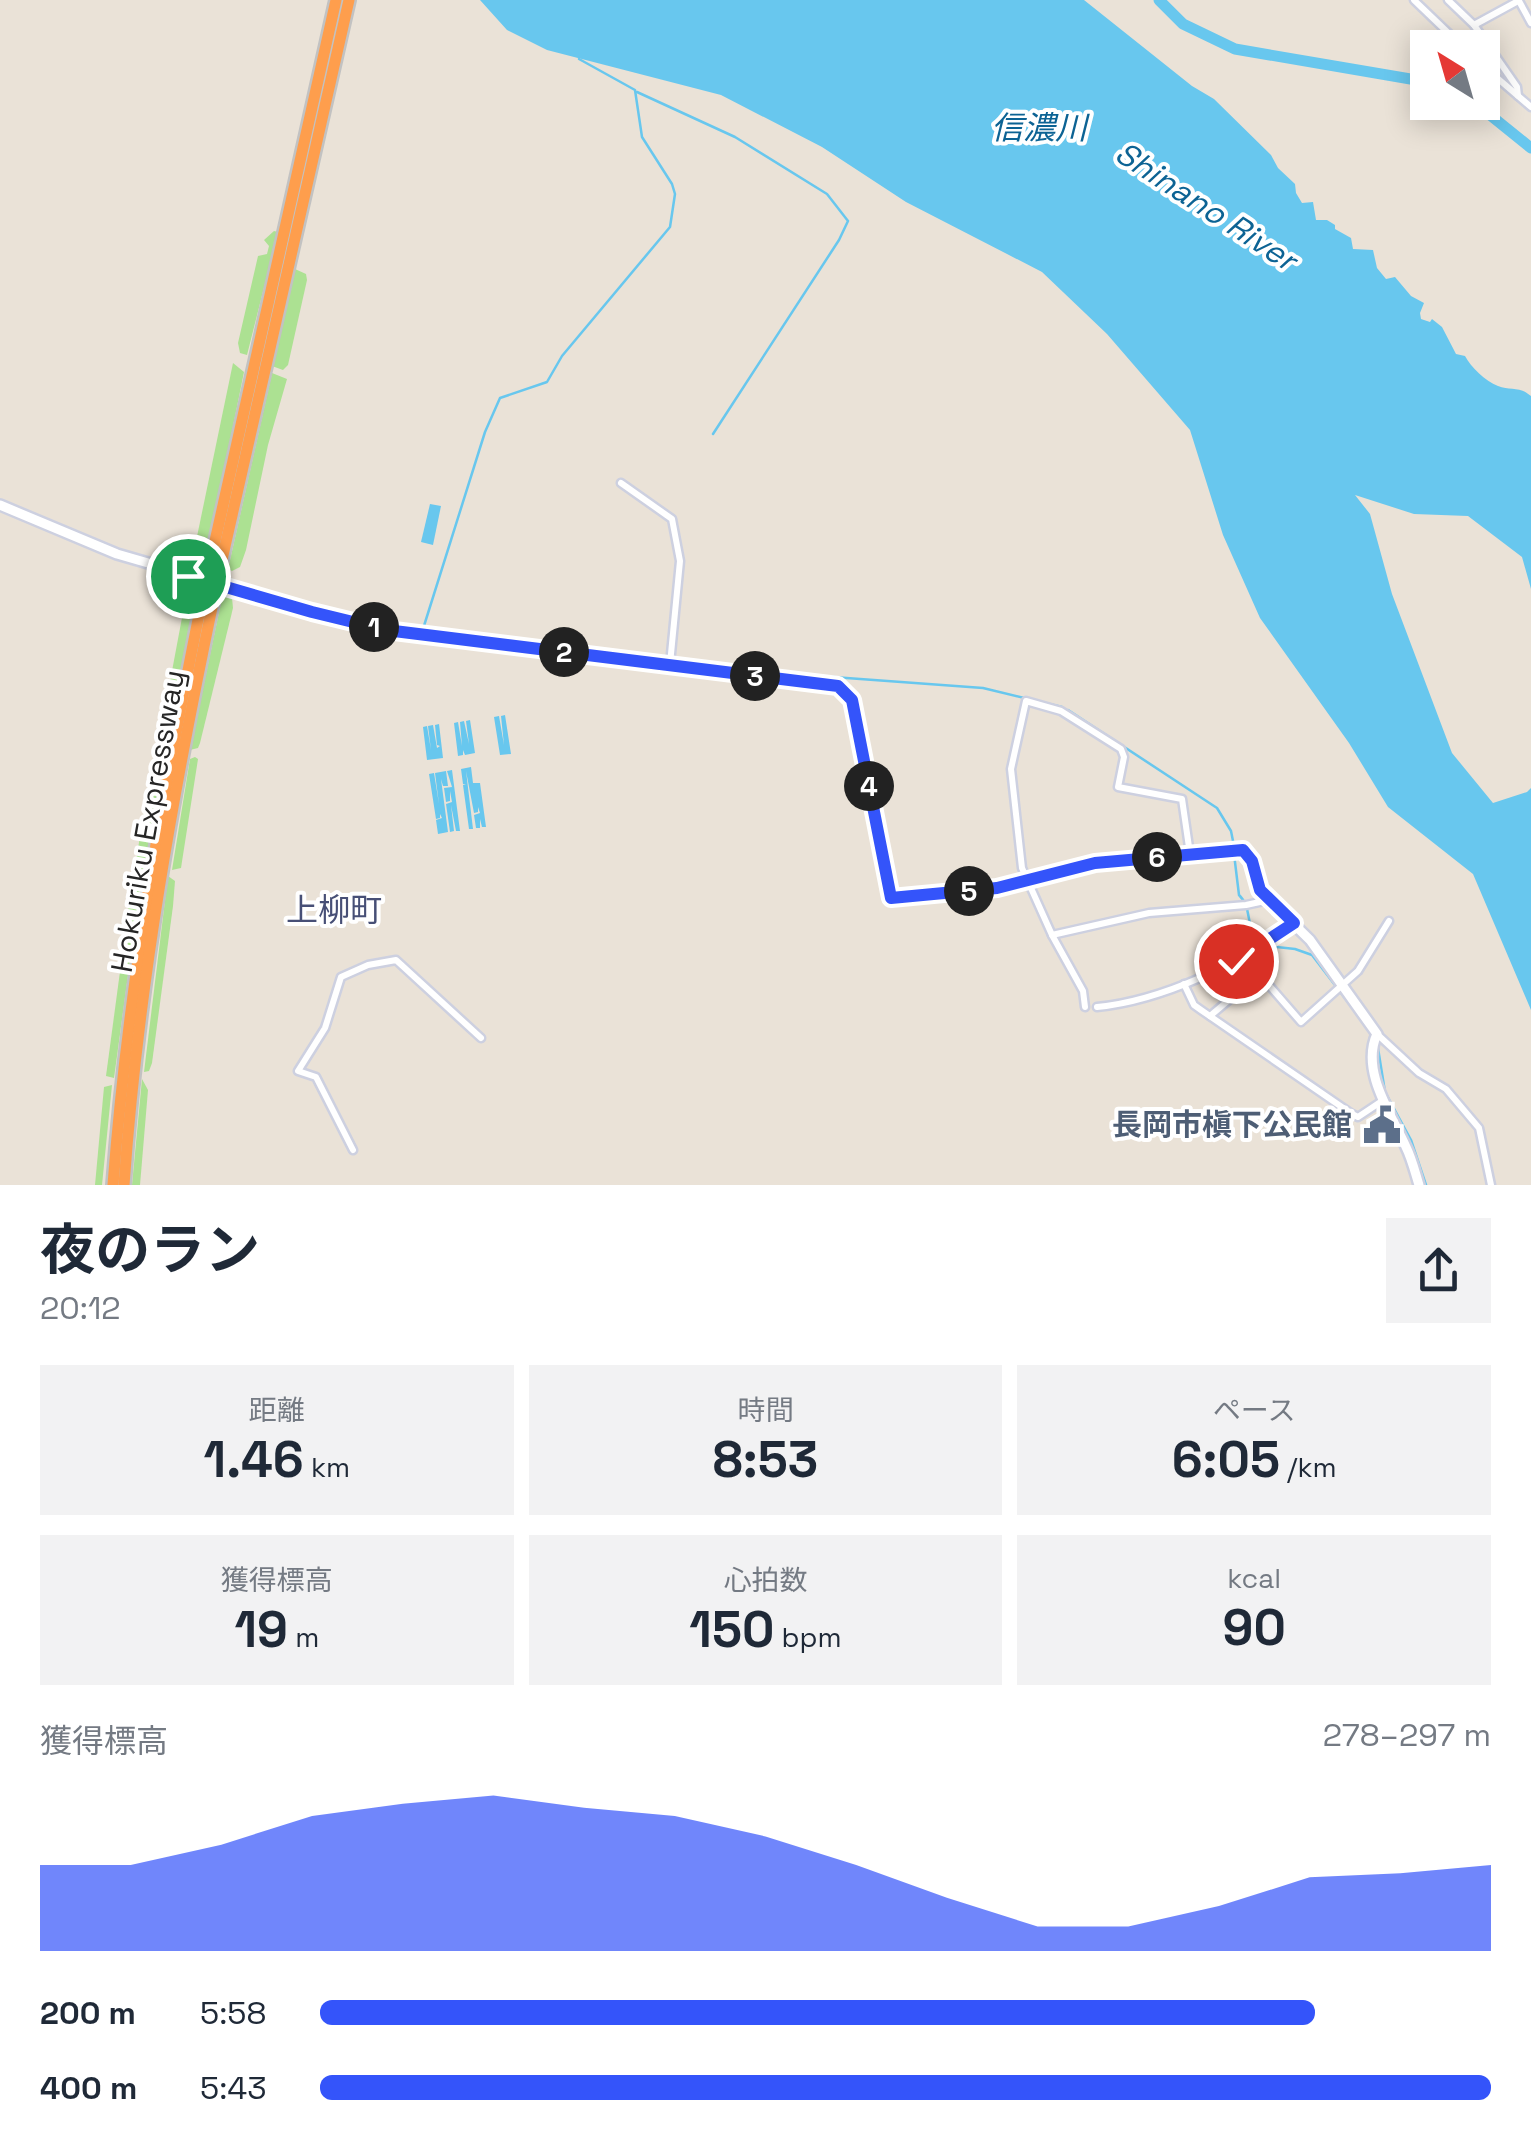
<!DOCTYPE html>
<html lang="ja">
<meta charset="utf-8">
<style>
:root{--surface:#fff;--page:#f2f2f3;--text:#1f2937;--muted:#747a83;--accent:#3454fa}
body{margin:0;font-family:"Space Grotesk","Noto Sans JP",sans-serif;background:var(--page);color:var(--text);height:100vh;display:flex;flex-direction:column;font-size:38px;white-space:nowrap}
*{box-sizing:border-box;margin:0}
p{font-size:32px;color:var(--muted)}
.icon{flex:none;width:55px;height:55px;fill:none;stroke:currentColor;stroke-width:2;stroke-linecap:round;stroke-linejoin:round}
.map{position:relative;height:1185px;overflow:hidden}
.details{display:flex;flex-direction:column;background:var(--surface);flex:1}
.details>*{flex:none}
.needle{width:65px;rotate:323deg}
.controls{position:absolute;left:1410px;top:30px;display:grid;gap:20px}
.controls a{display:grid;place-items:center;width:90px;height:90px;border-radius:0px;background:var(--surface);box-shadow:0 5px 25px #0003;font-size:50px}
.pin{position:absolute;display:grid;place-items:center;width:85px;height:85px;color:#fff;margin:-42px;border:5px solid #fff;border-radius:50%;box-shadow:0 2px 10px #0007}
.km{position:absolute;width:50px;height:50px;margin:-25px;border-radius:50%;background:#222;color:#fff;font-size:28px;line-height:50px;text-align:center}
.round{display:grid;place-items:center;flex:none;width:105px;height:105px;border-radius:0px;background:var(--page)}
.summary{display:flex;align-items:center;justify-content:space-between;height:170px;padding:0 40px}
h1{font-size:55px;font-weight:700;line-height:75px}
.stats{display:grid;grid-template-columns:repeat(3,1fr);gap:15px;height:170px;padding:10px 40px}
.stats div{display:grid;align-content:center;border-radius:0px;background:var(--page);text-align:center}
.stats b{font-size:50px;font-weight:700}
.stats small{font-size:28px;font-weight:400}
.stats p{font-size:28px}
.chart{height:280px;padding:20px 40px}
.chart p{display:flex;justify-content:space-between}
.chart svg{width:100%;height:180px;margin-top:10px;fill:var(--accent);opacity:.7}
ul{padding:0 40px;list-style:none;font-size:32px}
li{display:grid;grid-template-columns:160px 120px 1fr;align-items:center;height:75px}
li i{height:25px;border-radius:12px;background:var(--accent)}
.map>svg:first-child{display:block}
.green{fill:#ace192}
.water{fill:#68c7ee}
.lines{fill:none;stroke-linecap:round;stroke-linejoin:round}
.stream{stroke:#68c7ee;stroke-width:2.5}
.river{stroke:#68c7ee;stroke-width:11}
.minor-casing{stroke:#cdd0e0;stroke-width:11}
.secondary-casing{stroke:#cdd0e0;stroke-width:14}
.motorway-casing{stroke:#c2c2c2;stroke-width:16}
.minor{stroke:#fff;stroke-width:6}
.secondary{stroke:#fff;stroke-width:9}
.motorway{stroke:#fe9e4d;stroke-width:11}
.motorway-bridge-casing{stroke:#c2c2c2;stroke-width:16;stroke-linecap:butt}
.motorway-bridge{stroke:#fe9e4d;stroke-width:11}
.route-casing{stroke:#fff;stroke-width:20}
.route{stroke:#3454fa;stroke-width:12}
.labels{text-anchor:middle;stroke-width:8;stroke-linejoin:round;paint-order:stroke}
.street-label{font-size:30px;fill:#262626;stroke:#fff}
.service-label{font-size:30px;font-weight:bold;fill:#4e5e75;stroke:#fff;text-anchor:end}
.water-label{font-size:32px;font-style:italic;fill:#0c6394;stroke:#fff}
.neighbourhood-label{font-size:32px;fill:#474f76;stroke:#fff}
</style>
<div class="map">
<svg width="1531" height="1185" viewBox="0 0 1531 1185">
<rect width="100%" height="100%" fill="#eae2d7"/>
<g class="green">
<polygon points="274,231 278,232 247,355 240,353 238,343 258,256 267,254 269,246 264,240"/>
<polygon points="295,269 306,274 307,280 288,365 283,370 272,366"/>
<polygon points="233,363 244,372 206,560 194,551"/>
<polygon points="272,373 287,379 268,445 246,550 240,567 232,571 228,569"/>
<polygon points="192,585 201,587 166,756 159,758 157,751 187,591"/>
<polygon points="223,593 232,598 233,608 200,743 198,748 190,750"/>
<polygon points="195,757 198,759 181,868 172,870 190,759"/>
<polygon points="166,764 145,875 140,876 135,867 150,775 153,765"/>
<polygon points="168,876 175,881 173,906 152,1063 149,1071 144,1072"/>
<polygon points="141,880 114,1078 106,1076 132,882"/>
<polygon points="142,1079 148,1090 140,1185 132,1185"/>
<polygon points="112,1085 102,1185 95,1185 104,1087"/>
</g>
<g class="water">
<path d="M480,0H1084L1192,86L1214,99L1271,155L1278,168L1295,184L1296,193L1302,203L1313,202L1316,220H1327L1335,225V229L1351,238L1353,249L1373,250L1377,268L1386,279L1395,277L1411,296L1424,303L1420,313L1421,319L1430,322L1432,319L1442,327L1456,354L1465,356C1471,367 1485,381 1498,386C1510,391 1520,386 1531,396V589L1522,557L1468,516L1414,514L1355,495L1370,514L1392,594L1452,753L1493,803L1527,792L1531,788V1010L1473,874L1388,807L1349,743L1260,618L1223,535L1190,430L1107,334L1042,272L906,202L822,147L721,95L547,50L507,30Z"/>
<polygon points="430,504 441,506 433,545 421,542"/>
<polygon points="505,715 511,754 500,755 494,717 499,716 504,745 501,716"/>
<polygon points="470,720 475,753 465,755 463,750 463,755 458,756 454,723 458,722 462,746 460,722 464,721 469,744 466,721"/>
<polygon points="439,724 443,758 427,760 423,727 427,726 431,750 428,726 433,725 437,748 440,746 437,745 435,725"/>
<polygon points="471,767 473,783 480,783 486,827 482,827 480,819 480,828 476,828 474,815 480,813 478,807 478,812 474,813 466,771 473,829 469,829 463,785 466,784 463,784 461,769"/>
<polygon points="452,770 460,831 456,831 451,805 454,831 450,832 446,804 452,802 450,791 450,801 446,802 444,788 452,787 447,771"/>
<polygon points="446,771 448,786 443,786 441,779 448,832 438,834 436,820 442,818 440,814 440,818 436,819 429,774 434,773 439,804 435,773"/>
</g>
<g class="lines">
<g class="stream">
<polyline points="637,92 735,137 827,194 848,221 839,240 713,434"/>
<polyline points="426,629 423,629 485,432 500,398 547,382 562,356 670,227 675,194 672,184 642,137 635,90 579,59"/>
<polyline points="449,632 662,656 792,674 983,688 1062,707"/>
<polyline points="1068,710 1217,808 1231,831 1234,846"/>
<path d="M1234,854L1239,895C1253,908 1245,931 1260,943"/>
<polyline points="1267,946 1295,949 1312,955 1361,1019"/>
<polyline points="1377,1042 1385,1092 1411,1140 1426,1185"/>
</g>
<g class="river">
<polyline points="1159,0 1183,24 1235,49 1428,82"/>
<polyline points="1474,102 1531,148"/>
</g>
<g class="minor-casing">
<g id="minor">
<polyline points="1414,0 1464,48"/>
<polyline points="1448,0 1474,25 1517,87 1518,96"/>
<polyline points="1519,1 1531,23"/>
<polyline points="1474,25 1518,1"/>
<polyline points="1482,65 1531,107"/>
<polyline points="621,483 672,519 680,561 670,664"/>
<polyline points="1052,935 1149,913 1246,905 1269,900"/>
<polyline points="1184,984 1194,1005 1201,1010 1352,1114 1358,1117 1382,1101"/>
<polyline points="1085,1007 1083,991 1052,935 1022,868 1011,769 1026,701 1061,711 1121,749 1124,757 1118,787 1182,799 1190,854"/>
<path d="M1097,1007C1160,1001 1244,963 1294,923"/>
<polyline points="1210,1016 1236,994 1268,984 1301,1022 1358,971 1389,921"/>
<polyline points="1377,1034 1419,1073 1446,1089 1479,1128 1491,1185"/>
<polyline points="353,1150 316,1077 298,1071 325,1028 341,977 368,965 396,960 481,1038"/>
</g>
</g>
<g class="secondary-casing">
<path id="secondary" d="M0,505L117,554L366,626L838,685L852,700L891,898L997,888L1095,863L1243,850L1252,861L1264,895L1310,940L1377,1034C1360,1071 1392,1115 1406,1147C1412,1159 1415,1172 1419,1185"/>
</g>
<g class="motorway-casing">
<g id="motorway">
<polyline points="211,559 336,0"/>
<polyline points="221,564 349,0"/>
<path d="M113,1185C128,984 164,787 204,590"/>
<path d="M124,1185C138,985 174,788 215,593"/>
</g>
</g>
<use href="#minor" class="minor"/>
<use href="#secondary" class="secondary"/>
<use href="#motorway" class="motorway"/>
<g class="motorway-bridge-casing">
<g id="motorway-bridge">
<polyline points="204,590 211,559"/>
<polyline points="215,593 221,564"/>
</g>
</g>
<use href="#motorway-bridge" class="motorway-bridge"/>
</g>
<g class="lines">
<g class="route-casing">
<polyline id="route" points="188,576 312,612 386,630 838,686 852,700 891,898 997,888 1095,863 1243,850 1252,861 1260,890 1294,923 1236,961"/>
</g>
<use href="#route" class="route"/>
</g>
<defs>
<g id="civic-bare" transform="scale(3)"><path d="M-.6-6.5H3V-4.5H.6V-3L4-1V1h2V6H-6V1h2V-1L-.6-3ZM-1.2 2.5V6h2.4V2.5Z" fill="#5c6f8a" stroke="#fff" stroke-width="2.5" paint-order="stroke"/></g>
</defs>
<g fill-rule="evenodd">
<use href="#civic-bare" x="1382" y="1125"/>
</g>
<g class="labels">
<g class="street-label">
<text transform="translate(148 821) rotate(-80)" y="10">Hokuriku Expressway</text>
</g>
<g class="service-label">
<text x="1352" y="1135">長岡市槇下公民館</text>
</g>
<g class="water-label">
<text x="1039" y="139">信濃川</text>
<text transform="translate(1206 206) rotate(33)" y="11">Shinano River</text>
</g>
<g class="neighbourhood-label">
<text x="334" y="921">上柳町</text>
</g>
</g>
</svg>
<div class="controls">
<a><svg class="needle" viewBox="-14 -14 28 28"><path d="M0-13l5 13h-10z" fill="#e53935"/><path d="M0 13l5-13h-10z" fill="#747a83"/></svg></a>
</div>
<div class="pin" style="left:188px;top:576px;background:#1e9e55"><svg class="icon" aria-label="arrive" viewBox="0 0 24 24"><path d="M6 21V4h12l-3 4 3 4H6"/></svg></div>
<div class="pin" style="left:1236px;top:961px;background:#d93025"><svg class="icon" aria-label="check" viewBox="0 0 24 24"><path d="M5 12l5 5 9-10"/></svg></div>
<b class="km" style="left:374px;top:627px">1</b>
<b class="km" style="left:564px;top:652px">2</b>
<b class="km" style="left:755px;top:676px">3</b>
<b class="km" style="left:869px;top:786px">4</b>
<b class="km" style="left:969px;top:891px">5</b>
<b class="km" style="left:1157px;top:857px">6</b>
</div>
<section class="details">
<div class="summary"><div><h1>夜のラン</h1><p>20:12</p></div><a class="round"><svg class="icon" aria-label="share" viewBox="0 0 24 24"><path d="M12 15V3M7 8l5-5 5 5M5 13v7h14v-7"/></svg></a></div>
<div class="stats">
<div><p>距離</p><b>1.46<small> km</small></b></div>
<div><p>時間</p><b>8:53</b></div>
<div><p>ペース</p><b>6:05<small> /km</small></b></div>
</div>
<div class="stats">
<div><p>獲得標高</p><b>19<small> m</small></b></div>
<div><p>心拍数</p><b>150<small> bpm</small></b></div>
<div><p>kcal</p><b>90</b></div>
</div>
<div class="chart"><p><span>獲得標高</span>278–297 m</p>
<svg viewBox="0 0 160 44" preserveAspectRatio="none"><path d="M0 44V23L10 23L20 18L30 11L40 8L50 6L60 9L70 11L80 16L90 23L100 31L110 38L120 38L130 33L140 26L150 25L160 23V44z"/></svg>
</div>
<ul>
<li><b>200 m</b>5:58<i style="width:85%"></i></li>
<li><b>400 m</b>5:43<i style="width:100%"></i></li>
</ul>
</section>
